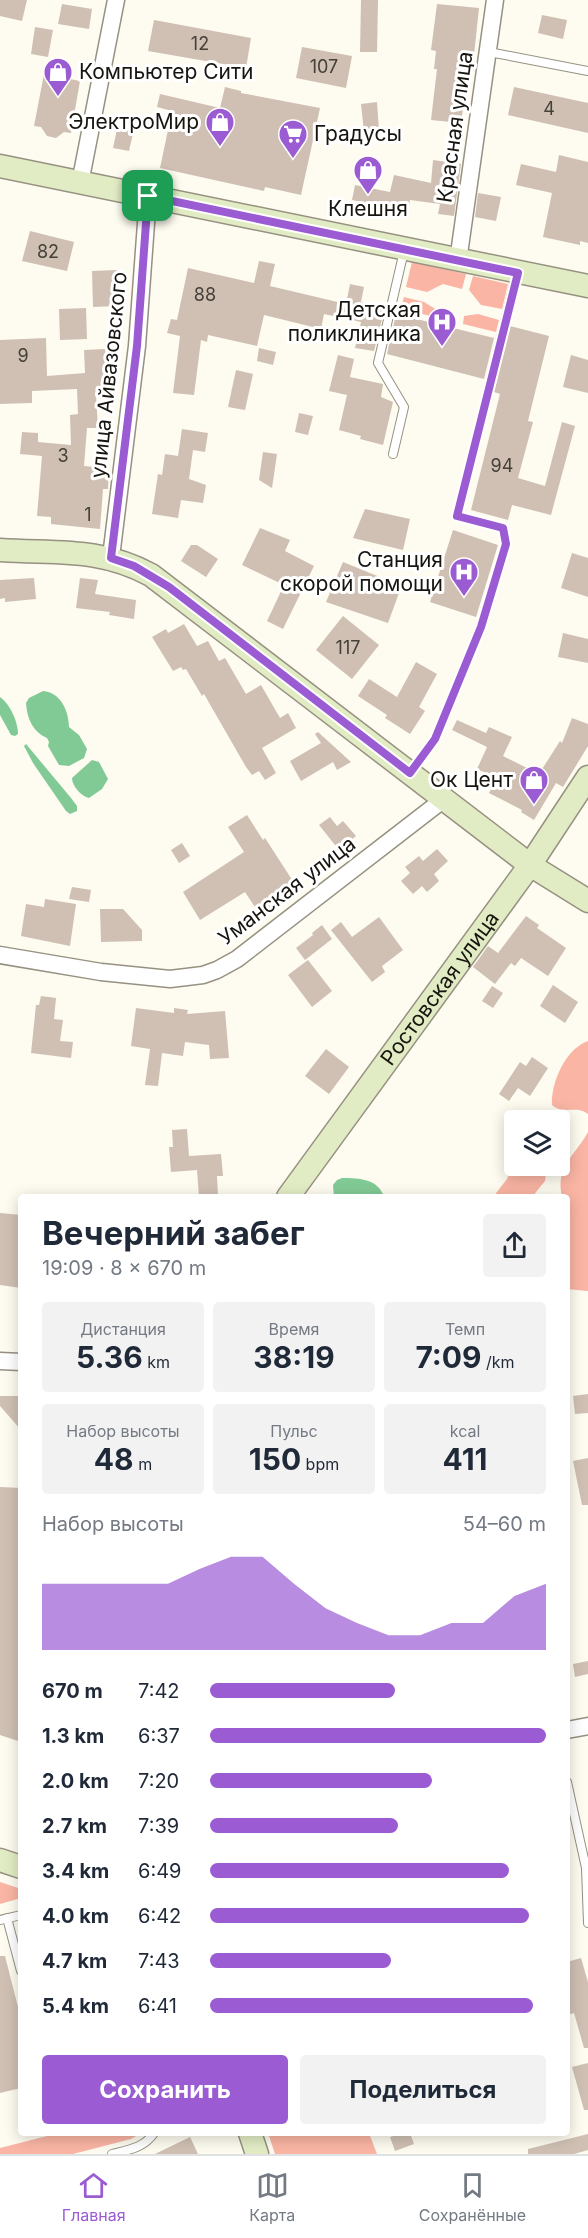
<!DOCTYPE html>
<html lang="ru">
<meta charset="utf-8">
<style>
:root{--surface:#fff;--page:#f2f2f3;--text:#1f2937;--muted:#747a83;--line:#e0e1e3;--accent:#9b5cd3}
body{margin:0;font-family:Inter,sans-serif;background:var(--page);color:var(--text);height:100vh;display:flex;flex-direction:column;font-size:22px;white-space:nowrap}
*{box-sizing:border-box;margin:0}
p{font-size:20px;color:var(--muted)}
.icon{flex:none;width:33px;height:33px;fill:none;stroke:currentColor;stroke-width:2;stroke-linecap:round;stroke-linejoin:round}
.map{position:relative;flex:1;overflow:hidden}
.sheet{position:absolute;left:18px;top:1194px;width:552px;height:942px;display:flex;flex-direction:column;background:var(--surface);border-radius:6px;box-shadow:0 3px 15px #0003}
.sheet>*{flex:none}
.fabs{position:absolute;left:504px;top:1110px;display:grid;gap:12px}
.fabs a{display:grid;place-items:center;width:66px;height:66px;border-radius:6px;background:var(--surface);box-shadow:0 3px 15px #0003;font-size:30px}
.pin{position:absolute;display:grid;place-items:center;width:51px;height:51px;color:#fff;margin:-26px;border-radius:12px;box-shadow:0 3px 9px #0006}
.round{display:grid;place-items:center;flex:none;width:63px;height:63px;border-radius:6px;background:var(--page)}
.head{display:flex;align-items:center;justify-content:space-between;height:102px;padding:0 24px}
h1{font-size:33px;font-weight:700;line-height:45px}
.metrics{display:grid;grid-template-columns:repeat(3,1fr);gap:9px;height:102px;padding:6px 24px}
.metrics div{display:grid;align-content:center;border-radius:6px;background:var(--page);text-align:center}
.metrics b{font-size:30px;font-weight:700}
.metrics small{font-size:16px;font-weight:400}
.metrics p{font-size:16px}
.chart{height:168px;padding:12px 24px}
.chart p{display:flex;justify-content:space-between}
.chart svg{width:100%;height:108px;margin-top:6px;fill:var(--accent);opacity:.7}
.action{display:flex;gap:12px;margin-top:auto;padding:12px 24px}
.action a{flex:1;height:69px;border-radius:6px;background:var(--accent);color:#fff;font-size:24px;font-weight:700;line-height:69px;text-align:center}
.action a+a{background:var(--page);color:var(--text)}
ul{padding:0 24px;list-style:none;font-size:20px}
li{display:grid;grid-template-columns:96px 72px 1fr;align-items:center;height:45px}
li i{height:15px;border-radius:8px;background:var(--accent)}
.dock{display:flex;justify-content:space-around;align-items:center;height:84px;border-top:2px solid var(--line);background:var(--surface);font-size:16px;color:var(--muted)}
.dock a{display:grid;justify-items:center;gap:3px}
.dock .on{color:var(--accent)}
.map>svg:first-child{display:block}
.green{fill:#fab5a4}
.water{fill:#82ca95}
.building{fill:#cfc0b3}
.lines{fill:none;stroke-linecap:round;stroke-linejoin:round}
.lane-casing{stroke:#969181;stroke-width:10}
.street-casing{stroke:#969181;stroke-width:19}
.secondary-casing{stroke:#969181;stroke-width:25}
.lane{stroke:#fff;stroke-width:8}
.street{stroke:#fff;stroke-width:16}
.secondary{stroke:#e2ecc4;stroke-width:22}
.route-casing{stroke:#fff;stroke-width:12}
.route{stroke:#9b5cd3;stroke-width:8}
.labels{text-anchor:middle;stroke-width:6;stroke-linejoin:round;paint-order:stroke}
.number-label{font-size:18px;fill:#454038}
.poi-label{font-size:21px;fill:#17150f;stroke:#fff;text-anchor:end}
.street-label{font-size:21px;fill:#17150f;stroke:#fff}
</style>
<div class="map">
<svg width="588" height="2154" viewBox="0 0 588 2154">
<rect width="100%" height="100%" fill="#fefbf0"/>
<g class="green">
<polygon points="412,262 466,274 462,289 443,284 427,292 406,287"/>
<polygon points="473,276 508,284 502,309 481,305 469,290"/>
<polygon points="404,297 424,302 437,310 435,317 401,309"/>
<polygon points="478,314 499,320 496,332 463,324 464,316"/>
<path d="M588,1041V1114C577,1105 563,1115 552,1105C551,1083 565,1049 588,1041Z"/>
<path d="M588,1132V1291H587L567,1289V1197H562C555,1166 575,1156 588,1132Z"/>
<polygon points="514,1163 514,1166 547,1166 545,1181 532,1197 493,1197 507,1179"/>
<polygon points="0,1882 21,1889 21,1898 0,1904"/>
<polygon points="59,2133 141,2133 131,2139 73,2154 0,2154 0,2148"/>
<polygon points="268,2133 369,2133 377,2154 275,2154"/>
</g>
<g class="water">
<path d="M43,691C61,692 69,712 69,727L79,735L87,749L84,758L69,766L59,765L48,746L49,742L47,738C33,732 27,719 26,703L29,698Z"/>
<path d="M0,697C10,704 18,722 18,734L15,736L11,735L0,715Z"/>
<polygon points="26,744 71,798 77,806 77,811 70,814 66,811 33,763 24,746"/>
<path d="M92,760L99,762L108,779L102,789L89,798C81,796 72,786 72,778Z"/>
<path d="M342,1178C360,1178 378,1179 384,1197H334L333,1185L337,1180Z"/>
</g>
<g class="building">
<polygon points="0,0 27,0 22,21 0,16"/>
<polygon points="361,0 378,0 377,52 360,52"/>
<polygon points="62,4 92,9 89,29 58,24"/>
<polygon points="437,4 479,8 472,74 468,73 461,123 431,120 437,69 434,69 436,51 431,50"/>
<polygon points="542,15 567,20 563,39 538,33"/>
<polygon points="154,20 251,38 246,68 148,51"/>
<polygon points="35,27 53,30 48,57 31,54"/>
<polygon points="302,47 352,56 346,88 296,78"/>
<polygon points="44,74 80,81 71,133 64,132 56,138 47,136 41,127 34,126"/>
<polygon points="225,87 241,91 241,93 320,108 301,195 265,187 264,191 160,168 172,111 157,107 160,94 220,108"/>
<polygon points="514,87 588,103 588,133 508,115"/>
<polygon points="377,102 379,130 364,132 361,104"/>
<polygon points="118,125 134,129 129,151 113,148"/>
<polygon points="559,155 588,162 588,243 580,241 580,245 543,237 552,193 516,185 521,164 556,172"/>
<polygon points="433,160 461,164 454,216 438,214 440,204 410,200 408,212 352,200 355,185 390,192 394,175 431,183"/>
<polygon points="478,193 501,197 496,221 475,217"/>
<polygon points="30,231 74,242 67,271 22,261"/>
<polygon points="259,261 275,264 270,286 346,304 350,284 364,287 361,302 381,306 380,310 384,311 374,351 355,348 361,322 324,314 321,329 264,315 257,346 208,335 207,342 201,340 194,395 173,393 180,336 167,333 171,319 177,320 188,268 254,283"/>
<polygon points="117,270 118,306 93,307 92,271"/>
<polygon points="86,308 87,339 60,340 59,309"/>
<polygon points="396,314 494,338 484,379 387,354"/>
<polygon points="510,326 549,336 528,421 533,422 518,478 545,486 562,422 575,426 551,515 512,505 508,520 471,510 500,394 494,392"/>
<polygon points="46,338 47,376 85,373 84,350 105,349 106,373 109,373 110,394 96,395 98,428 87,428 84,466 109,468 108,489 103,489 100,529 51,524 51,517 37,516 42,456 20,454 22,432 38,433 38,442 71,445 70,415 78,414 77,389 32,391 32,403 0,404 0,340"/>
<polygon points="259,348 276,352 273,365 257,361"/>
<polygon points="338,355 354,359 350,377 383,384 381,397 393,402 383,445 360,439 361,436 339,430 347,395 329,391"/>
<polygon points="571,355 588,360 588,393 563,387"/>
<polygon points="236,370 253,374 245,410 228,407"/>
<polygon points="299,413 313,416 308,435 295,432"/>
<polygon points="182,429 208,433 205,452 193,450 189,479 206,485 203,503 181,500 178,518 152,514 158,474 162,475 165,454 178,456"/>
<polygon points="263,452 277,454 272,488 259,480"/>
<polygon points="365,509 410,519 403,550 353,538"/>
<polygon points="260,528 290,540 285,551 314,566 283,629 267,621 284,585 242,565"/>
<polygon points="453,530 498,545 476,617 430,602"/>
<polygon points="191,545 197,545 218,559 206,577 181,561"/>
<polygon points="572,553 588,558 588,597 561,588"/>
<polygon points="343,562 397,584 395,592 399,593 388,623 326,602"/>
<polygon points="34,578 36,599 5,602 5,598 0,599 0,580"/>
<polygon points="80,578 98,580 95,594 136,600 134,619 109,615 110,612 76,608"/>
<polygon points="343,616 379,645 352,679 316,650"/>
<polygon points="184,624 197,646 208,641 219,661 225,658 246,694 261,685 280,718 288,713 296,728 262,748 276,773 265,780 259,771 252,775 246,767 204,694 202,696 186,669 183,670 181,667 173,671 152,637 166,629 168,633"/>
<polygon points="563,633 588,639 588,663 558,657"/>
<polygon points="416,662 437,674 419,707 425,711 410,734 385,718 387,715 358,696 369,679 397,697"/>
<polygon points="572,718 588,724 588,746 563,787 556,783 534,820 521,812 522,810 489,793 497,778 477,769 487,747 452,730 457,720 486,733 489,727 512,737 503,756 539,774 560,741 562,743"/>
<polygon points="318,732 351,762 337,770 333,762 301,781 290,761 321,743 315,734"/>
<polygon points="247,815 263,840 265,838 300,892 262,918 245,892 200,920 183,892 244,852 228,827"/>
<polygon points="330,817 337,826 343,821 356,836 339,850 319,825"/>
<polygon points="182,843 190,856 179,863 171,850"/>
<polygon points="437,849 448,861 434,874 439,881 427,892 422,886 413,894 401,881 410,873 405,867 419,856 423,861"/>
<polygon points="72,887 91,890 89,902 69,899"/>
<polygon points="45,899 76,904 70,946 21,936 26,904 44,907"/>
<polygon points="100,909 123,909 142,930 142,941 101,942"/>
<polygon points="526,916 539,925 537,928 566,948 548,976 521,958 515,966 511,963 495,984 473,967 488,946 498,953"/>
<polygon points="379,917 403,950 382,966 385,972 372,982 331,930 341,922 352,937"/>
<polygon points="322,925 332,939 305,960 296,948 313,935 312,933"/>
<polygon points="308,960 332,991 312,1007 288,975"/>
<polygon points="553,985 578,1002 565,1023 540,1006"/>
<polygon points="492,986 503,993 493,1008 482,1001"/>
<polygon points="41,996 56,998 54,1019 63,1020 60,1041 73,1042 71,1058 31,1053 36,1005 39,1005"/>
<polygon points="136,1008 174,1013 174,1008 188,1010 187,1014 225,1011 229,1058 210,1059 209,1045 185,1042 183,1056 162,1053 158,1086 145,1085 150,1049 131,1046"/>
<polygon points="326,1049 349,1067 329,1094 305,1076"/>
<polygon points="532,1057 548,1068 530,1096 518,1088 509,1101 499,1094 520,1062 526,1066"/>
<polygon points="187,1129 189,1156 221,1154 223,1176 217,1176 218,1195 199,1197 197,1170 171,1172 169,1147 173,1147 172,1130"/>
<polygon points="0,1213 21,1215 21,1288 0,1285"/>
<polygon points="588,1394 588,1413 575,1414 573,1396"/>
<polygon points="0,1396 21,1396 21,1430 0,1406"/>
<polygon points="588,1458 588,1505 582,1505 573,1461"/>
<polygon points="0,1487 21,1488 21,1742 0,1735"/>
<polygon points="588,1661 588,1674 575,1677 573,1664"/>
<polygon points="0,1956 5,1956 21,2019 21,2088 0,2093"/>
<polygon points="581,1958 588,1982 588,2048 584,2048 574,2013 567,2015 567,1962"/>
<polygon points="588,2063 588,2110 584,2110 572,2067"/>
<polygon points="403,2133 410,2133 414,2144 395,2151 390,2137"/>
<polygon points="588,2134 588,2150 574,2154 528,2154 528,2149"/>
<polygon points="190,2137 198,2154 155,2154"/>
</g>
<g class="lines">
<g class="lane-casing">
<g id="lane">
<polyline points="489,52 588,71"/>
<polyline points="393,454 404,407 378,363 404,251"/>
<polyline points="410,773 435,739 481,627 506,544 503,528 457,516 517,273"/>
<polyline points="567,1782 586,1868 588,1923"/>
<polyline points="7,1918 21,1971"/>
<polyline points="0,1920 21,1915"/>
<path d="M112,2154C128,2150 144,2148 154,2133"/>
</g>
</g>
<g class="street-casing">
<g id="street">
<polyline points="80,183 116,0"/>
<polyline points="458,261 495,0"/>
<polyline points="111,557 137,346 148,196"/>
<polyline points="0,955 101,972 170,979 203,975 217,970 237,959 444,799"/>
<polyline points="0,1361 21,1362"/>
<polyline points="567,1730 588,1726"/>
</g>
</g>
<g class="secondary-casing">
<g id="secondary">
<polyline points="0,166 588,286"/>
<path d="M0,550C56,554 99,547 151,575L530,865L588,901"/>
<path id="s1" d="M288,1197L530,865L588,777"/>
<polyline points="0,1860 21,1867"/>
<polyline points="250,2133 257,2154"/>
</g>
</g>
<use href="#lane" class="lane"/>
<use href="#street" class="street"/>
<use href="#secondary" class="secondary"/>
</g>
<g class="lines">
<g class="route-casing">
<polygon id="route" points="148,196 518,273 457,516 503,528 506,544 481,627 435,739 410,773 169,587 134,566 111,558 137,346"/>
</g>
<use href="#route" class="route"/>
</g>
<defs>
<g id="shop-pin" transform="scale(1.5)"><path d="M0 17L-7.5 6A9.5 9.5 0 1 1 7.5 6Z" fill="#9b5cd3" stroke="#fff"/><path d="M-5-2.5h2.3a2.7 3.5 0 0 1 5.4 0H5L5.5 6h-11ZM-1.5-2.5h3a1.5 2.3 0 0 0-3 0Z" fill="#fff"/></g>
<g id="supermarket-pin" transform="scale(1.5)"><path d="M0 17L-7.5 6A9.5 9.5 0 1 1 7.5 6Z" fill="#9b5cd3" stroke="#fff"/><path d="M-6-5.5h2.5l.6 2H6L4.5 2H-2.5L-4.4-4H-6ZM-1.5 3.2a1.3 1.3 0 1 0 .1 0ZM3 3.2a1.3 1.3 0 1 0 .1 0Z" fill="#fff"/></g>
<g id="hospital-pin" transform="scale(1.5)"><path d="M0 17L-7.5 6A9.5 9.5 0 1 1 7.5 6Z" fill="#9b5cd3" stroke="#fff"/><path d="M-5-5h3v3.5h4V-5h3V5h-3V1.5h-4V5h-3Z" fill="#fff"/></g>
</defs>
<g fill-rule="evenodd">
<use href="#shop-pin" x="58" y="72"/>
<use href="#shop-pin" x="220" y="122"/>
<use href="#supermarket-pin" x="293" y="134"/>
<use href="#shop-pin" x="368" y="170"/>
<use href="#hospital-pin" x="442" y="322"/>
<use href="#hospital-pin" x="464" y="572"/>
<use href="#shop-pin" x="534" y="780"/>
</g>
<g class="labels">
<g class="number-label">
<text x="200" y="50">12</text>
<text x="324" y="73">107</text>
<text x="549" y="115">4</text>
<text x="48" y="258">82</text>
<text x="205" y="301">88</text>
<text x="23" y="362">9</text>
<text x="63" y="462">3</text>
<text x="502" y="472">94</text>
<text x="88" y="521">1</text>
<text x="348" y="654">117</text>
</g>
<g class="poi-label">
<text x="79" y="79" text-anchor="start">Компьютер Сити</text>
<text x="199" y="129">ЭлектроМир</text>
<text x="314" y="141" text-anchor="start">Градусы</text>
<text x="368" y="216" text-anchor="middle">Клешня</text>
<text x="421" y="317">Детская<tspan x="421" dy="24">поликлиника</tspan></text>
<text x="443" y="567">Станция<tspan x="443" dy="24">скорой помощи</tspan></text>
<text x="513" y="787">Ок Цент</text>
</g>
<g class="street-label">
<text transform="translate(455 127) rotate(-82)" y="7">Красная улица</text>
<text transform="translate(109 375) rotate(-84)" y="7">улица Айвазовского</text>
<text transform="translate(287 891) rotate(-37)" y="7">Уманская улица</text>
<text dy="7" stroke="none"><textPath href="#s1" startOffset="258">Ростовская улица</textPath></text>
</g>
</g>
</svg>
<div class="fabs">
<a><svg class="icon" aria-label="layers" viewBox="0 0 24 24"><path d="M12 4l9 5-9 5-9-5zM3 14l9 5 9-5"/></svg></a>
</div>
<div class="pin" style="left:148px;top:196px;background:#1e9e55"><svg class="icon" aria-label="arrive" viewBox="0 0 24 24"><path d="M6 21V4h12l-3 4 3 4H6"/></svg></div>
<section class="sheet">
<div class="head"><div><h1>Вечерний забег</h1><p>19:09 · 8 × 670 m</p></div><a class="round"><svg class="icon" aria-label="share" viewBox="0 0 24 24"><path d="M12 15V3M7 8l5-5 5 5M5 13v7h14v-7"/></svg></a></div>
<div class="metrics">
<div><p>Дистанция</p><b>5.36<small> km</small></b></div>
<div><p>Время</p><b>38:19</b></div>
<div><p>Темп</p><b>7:09<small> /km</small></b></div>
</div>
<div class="metrics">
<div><p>Набор высоты</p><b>48<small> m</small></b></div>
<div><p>Пульс</p><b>150<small> bpm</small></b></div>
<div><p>kcal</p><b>411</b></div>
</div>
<div class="chart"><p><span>Набор высоты</span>54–60 m</p>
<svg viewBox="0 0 160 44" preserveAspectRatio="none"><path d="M0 44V17L10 17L20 17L30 17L40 17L50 11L60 6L70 6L80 17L90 27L100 33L110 38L120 38L130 33L140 33L150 22L160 17V44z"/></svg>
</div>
<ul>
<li><b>670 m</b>7:42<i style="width:55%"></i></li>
<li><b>1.3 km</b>6:37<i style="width:100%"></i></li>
<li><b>2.0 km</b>7:20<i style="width:66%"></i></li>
<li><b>2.7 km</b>7:39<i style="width:56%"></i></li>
<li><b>3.4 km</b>6:49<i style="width:89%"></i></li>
<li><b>4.0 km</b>6:42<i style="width:95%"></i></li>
<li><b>4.7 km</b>7:43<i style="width:54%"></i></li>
<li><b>5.4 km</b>6:41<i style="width:96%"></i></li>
</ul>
<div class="action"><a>Сохранить</a><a>Поделиться</a></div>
</section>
</div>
<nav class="dock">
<a class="on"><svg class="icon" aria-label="home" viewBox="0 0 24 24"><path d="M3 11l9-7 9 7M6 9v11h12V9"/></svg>Главная</a>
<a><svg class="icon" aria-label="map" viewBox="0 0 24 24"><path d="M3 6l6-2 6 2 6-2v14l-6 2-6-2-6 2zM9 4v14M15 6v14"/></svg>Карта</a>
<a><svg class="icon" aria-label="saved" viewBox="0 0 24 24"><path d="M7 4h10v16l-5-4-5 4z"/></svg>Сохранённые</a>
</nav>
